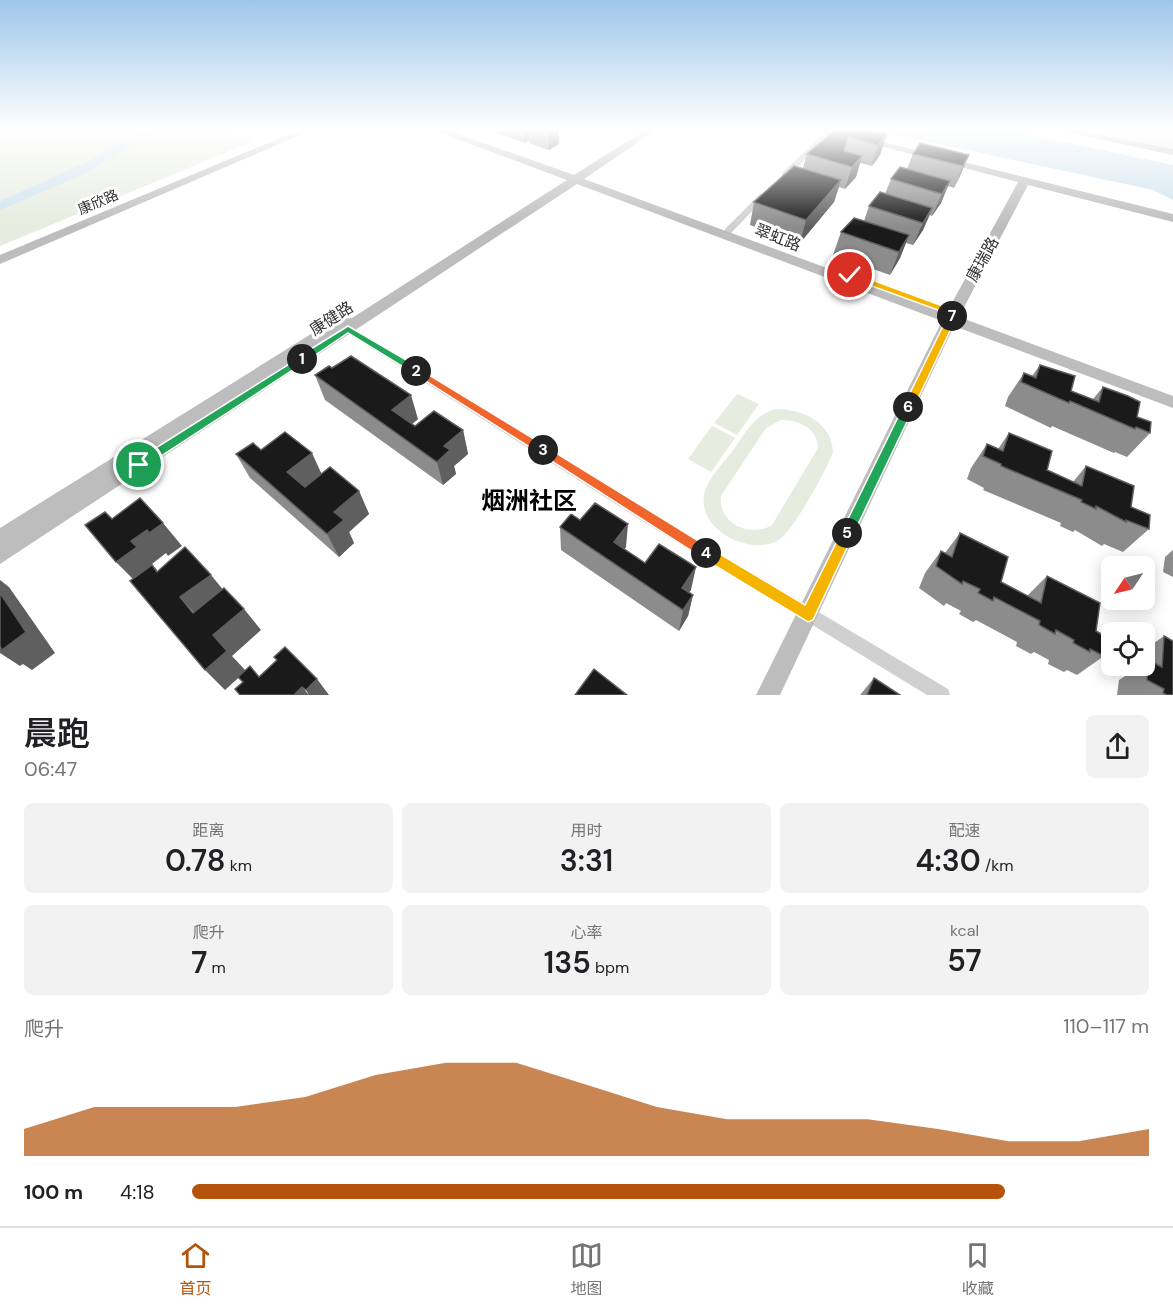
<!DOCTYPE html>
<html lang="zh">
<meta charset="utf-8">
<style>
:root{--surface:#fff;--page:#f2f2f2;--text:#202124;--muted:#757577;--line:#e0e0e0;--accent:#b45309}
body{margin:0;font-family:"DM Sans","Noto Sans SC",sans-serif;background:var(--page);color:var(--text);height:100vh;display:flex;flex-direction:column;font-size:22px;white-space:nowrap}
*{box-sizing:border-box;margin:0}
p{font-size:20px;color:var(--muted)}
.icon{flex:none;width:33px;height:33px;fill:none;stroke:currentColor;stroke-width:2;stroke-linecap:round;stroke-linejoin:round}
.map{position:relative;height:695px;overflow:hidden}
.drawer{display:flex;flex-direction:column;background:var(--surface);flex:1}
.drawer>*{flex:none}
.needle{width:39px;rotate:235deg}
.controls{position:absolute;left:1101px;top:556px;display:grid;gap:12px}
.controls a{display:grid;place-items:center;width:54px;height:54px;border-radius:9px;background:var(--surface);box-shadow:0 3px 15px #0003;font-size:30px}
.pin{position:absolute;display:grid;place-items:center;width:51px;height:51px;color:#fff;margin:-26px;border:3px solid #fff;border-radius:50%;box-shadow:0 2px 6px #0007}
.km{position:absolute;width:30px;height:30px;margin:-15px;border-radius:50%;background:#222;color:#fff;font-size:16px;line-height:30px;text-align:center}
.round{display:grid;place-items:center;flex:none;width:63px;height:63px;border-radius:9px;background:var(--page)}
.headline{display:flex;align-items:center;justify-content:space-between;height:102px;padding:0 24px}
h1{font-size:33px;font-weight:600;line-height:45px}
.metrics{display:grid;grid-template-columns:repeat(3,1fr);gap:9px;height:102px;padding:6px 24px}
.metrics div{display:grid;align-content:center;border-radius:9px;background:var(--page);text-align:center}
.metrics b{font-size:30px;font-weight:600}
.metrics small{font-size:16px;font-weight:400}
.metrics p{font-size:16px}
.chart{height:168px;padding:12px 24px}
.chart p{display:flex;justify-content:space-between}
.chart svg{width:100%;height:108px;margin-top:6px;fill:var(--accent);opacity:.7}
ul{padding:0 24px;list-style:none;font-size:20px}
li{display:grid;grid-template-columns:96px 72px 1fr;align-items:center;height:45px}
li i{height:15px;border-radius:8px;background:var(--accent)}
.tab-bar{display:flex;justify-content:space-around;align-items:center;height:84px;border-top:2px solid var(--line);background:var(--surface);font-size:16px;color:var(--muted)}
.tab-bar a{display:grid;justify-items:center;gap:3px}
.tab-bar .current{color:var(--accent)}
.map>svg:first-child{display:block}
.green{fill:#e6ecdf;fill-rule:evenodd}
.water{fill:#cfe2ee}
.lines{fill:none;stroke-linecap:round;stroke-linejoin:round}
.street{fill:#d0d0d0;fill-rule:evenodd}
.secondary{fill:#bdbdbd;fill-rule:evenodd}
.wall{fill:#8c8c8c}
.shaded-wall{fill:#5f5f5f}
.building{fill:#1a1a1a;stroke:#5f5f5f;stroke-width:1.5}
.split-1{fill:#22a559;stroke:#fff;stroke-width:1.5}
.split-2{fill:#22a559;stroke:#fff;stroke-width:1.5}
.split-3{fill:#f0652b;stroke:#fff;stroke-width:1.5}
.split-4{fill:#f0652b;stroke:#fff;stroke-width:1.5}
.split-5{fill:#f5b400;stroke:#fff;stroke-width:1.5}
.split-6{fill:#22a559;stroke:#fff;stroke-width:1.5}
.split-7{fill:#f5b400;stroke:#fff;stroke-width:1.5}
.split-8{fill:#f5b400;stroke:#fff;stroke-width:1.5}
.labels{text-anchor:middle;stroke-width:6;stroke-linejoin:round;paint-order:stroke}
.far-street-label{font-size:14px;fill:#333;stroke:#fff}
.street-label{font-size:16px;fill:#333;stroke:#fff}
.near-quarter-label{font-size:24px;font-weight:bold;fill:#000;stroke:#fff}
</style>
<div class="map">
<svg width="1173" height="695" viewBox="0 0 1173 695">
<rect width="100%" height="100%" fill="#fff"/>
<g class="green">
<polygon points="0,130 227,130 254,141 0,246"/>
<polygon points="1075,130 1173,130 1173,150"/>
<polygon points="737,394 759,404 737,435 714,423"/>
<path d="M776,409C802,409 832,422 833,452C827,469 792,534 777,541C748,556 694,528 705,491C710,476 725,461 734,449C746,432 754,415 776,409ZM781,420C798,420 818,428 818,448L772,525C750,538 718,524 721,496L766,428Z"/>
<polygon points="712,426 735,438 711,472 688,459"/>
</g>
<g class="water">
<polygon points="142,130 158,130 84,174 0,210 0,201 87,162"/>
<polygon points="874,130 1006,130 1173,165 1173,200 1153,190"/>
</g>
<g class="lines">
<g class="street">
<polygon points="827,130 833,131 788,177 782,177 782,173"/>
<polygon points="760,194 766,194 767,196 731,233 725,233 725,229"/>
<polygon points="342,322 654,514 948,689 950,695 927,695 644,522 338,327 337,325 338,323"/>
</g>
<g class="secondary">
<polygon points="299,130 312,130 0,264 0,255"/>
<polygon points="433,130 447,130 574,175 645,130 656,130 584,179 947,312 1018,182 819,130 835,130 1173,214 1173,222 1028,185 959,317 1173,396 1173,408 954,326 780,695 756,695 942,321 577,184 0,564 0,528 340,316 345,314 352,318 567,180"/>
<polygon points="1057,130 1076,130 1173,149 1173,155"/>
</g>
</g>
<g class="wall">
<polygon points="488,130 558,130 559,144 549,150 529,143 529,140 525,143"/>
<polygon points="835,130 887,134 880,155 872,166 860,163 856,177 845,189 839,187 834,202 800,243 750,225 754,202 803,168 807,154"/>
<polygon points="913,154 969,155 954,188 948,186 941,203 932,216 930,215 923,230 913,245 906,243 900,258 890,275 833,255 841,232 864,221 869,206 885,194 891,179 907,169"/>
<polygon points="1040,365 1071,391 1093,399 1103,387 1137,417 1150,433 1127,457 1115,452 1114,453 1052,426 1051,428 1005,406 1008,397 1024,373 1032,376"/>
<polygon points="332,368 418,419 412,424 415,426 463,430 468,454 454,466 456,474 443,485 325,400 315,375"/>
<polygon points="1009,433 1047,470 1073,482 1086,466 1131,507 1149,529 1123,552 1104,544 1102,546 1075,530 1073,532 1060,526 1061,523 983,490 984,488 967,479 971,468 987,444 998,449"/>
<polygon points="261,450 322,473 359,491 369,514 349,532 354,543 339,557 250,478 236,454"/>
<polygon points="580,520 626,547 624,549 645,563 691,590 689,592 693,595 688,616 679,631 561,550 560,527"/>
<polygon points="960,533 1001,582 1027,596 1047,576 1096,631 1104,656 1077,675 1067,670 1064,672 1048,664 1049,660 1034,652 1031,654 1016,646 1017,642 976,620 973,622 959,614 961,611 946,603 944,606 919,588 925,573 941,551 945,553"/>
<polygon points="1173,550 1173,577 1163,572 1165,557"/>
<polygon points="1164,636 1173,695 1117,695 1119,680 1134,670 1134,666 1144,666 1144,650"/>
<polygon points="874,678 900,695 860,695"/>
</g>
<g class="shaded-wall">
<polygon points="524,130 528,130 529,140 525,143"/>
<polygon points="548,130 558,130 559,144 549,150"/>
<polygon points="887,134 880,155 872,166 878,145"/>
<polygon points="969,155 960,176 954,188 963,166"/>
<polygon points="862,156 856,177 845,189 852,167"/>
<polygon points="841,180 834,202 800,243 806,220"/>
<polygon points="950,181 941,203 932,216 942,194"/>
<polygon points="932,208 923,230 913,245 923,223"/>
<polygon points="909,235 900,258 890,275 899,252"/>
<polygon points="411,395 418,419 400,434 392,410"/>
<polygon points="463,430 468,454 454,466 456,474 443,485 437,462 444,446"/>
<polygon points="312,453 323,477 300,495 287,472"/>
<polygon points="359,491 369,514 349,532 354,543 339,557 327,534 334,512"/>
<polygon points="163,523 182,546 168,556 166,553 152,564 157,570 138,584 116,562 131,541 147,530"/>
<polygon points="628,524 626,547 614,563 614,542"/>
<polygon points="696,567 691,590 679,607 682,588"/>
<polygon points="211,575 229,597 213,634 180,597"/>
<polygon points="0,580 9,587 55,653 32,670 23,664 20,666 0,653"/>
<polygon points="693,595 688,616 679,631 683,610"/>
<polygon points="244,609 261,630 232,656 246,671 225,690 205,670 213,635"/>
<polygon points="317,679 329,695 309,695 306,690"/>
<polygon points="302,687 309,695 294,695"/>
</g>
<g class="building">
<polygon points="835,130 868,130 887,134 878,145 848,137 844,151 862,156 852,167 807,154"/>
<polygon points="920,143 969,155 963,166 913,154"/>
<polygon points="794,166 841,180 806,220 754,202"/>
<polygon points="900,167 950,181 942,194 891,179"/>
<polygon points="880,192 932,208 923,223 869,206"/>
<polygon points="854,218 909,235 899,252 841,232"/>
<polygon points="351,356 411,395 392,410 415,426 434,411 463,430 444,446 450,450 437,462 315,375 329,366 332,368"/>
<polygon points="1040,365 1075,376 1071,391 1099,402 1103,387 1128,396 1140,402 1137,417 1151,422 1150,433 1136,427 1135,429 1070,401 1069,403 1021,382 1024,373 1036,378"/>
<polygon points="285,432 312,453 287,472 305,487 330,467 359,491 334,512 344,520 327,534 236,454 253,443 261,450"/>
<polygon points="1009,433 1052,451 1047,470 1082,486 1086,466 1134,486 1131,507 1150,515 1149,529 1126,520 1126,522 1096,506 1096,509 1081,502 1082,500 1001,466 1001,464 983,456 987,444 1003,451"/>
<polygon points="140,498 163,523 149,533 147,530 131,541 137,547 116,562 85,525 105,512 112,519"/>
<polygon points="595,503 628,524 614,542 645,563 659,544 696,567 682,588 693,595 683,610 560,527 571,514 580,520"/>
<polygon points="960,533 1008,557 1001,582 1041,603 1047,576 1100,603 1096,631 1106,637 1104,656 1090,649 1090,652 1073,643 1074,640 1056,630 1055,634 1039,625 1040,621 994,597 993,601 978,593 980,589 963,581 962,584 936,566 941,551 952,557"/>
<polygon points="185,547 211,575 180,597 193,613 224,588 244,609 213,635 227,651 205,670 130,581 152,565 157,572"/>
<polygon points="0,593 26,632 2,650 0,646"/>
<polygon points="1164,636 1173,641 1173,695 1167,695 1163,693 1164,689 1147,680 1148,660 1162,667"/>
<polygon points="285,647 317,679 306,690 302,687 294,695 240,695 235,689 243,682 238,677 250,666 259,677 277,660 274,657"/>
<polygon points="594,669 627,695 575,695"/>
<polygon points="874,678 900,695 867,695"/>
</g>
<linearGradient id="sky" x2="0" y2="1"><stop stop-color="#9ec6ea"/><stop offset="0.57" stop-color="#fff"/><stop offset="1" stop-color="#fff" stop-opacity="0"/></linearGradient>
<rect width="1173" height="227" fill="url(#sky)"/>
<polygon class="split-1" points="302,356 305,357 305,362 143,468 135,468 135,461"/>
<polygon class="split-2" points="348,326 420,368 420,373 413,373 348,333 305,362 298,362 298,357"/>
<polygon class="split-3" points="416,367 547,447 547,453 539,453 413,373 411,371"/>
<polygon class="split-4" points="543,445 710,548 712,553 710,557 701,557 539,453 539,447"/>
<polygon class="split-5" points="847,527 854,533 813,620 808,622 701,557 699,553 701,548 706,547 710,548 805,605 843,529"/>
<polygon class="split-6" points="908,403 914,407 852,537 843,537 841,533 843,529 903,407"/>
<polygon class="split-7" points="952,313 957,316 914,407 912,410 904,410 903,407 948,316"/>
<polygon class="split-8" points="847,273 853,273 959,312 955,318 949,318 949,314 847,277"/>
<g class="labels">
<g class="far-street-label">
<text transform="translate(98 202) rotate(-23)" y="5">康欣路</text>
</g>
<g class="street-label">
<text transform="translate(778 237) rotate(21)" y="6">翠虹路</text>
<text transform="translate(982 259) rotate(-61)" y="6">康瑞路</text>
<text transform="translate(331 318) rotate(-33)" y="6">康健路</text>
</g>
<g class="near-quarter-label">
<text x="529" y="509">烟洲社区</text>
</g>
</g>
</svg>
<div class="controls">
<a><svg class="needle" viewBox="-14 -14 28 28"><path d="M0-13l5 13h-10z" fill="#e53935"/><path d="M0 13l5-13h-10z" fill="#757577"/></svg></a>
<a><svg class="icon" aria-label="locate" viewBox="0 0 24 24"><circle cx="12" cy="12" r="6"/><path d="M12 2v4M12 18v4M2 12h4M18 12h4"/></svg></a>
</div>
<div class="pin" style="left:139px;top:465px;background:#1e9e55"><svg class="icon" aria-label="arrive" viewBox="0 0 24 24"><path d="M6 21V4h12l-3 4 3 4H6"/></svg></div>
<div class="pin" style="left:850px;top:275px;background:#d93025"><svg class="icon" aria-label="check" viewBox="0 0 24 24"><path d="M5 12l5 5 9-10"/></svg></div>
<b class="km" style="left:302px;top:359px">1</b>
<b class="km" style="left:416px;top:371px">2</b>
<b class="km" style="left:543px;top:450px">3</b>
<b class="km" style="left:706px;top:553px">4</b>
<b class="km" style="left:847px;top:533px">5</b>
<b class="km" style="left:908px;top:407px">6</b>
<b class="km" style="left:952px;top:316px">7</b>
</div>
<section class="drawer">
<div class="headline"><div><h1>晨跑</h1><p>06:47</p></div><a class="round"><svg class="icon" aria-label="share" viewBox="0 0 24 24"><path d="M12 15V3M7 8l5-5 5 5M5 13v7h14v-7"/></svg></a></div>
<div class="metrics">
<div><p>距离</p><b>0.78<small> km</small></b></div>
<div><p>用时</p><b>3:31</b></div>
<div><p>配速</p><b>4:30<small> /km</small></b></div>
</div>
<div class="metrics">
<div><p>爬升</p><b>7<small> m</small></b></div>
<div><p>心率</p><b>135<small> bpm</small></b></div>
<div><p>kcal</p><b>57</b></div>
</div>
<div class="chart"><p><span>爬升</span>110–117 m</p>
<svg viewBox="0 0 160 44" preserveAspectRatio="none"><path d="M0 44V33L10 24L20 24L30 24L40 20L50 11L60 6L70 6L80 15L90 24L100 29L110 29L120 29L130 33L140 38L150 38L160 33V44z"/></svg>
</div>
<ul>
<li><b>100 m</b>4:18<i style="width:85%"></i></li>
</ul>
</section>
<nav class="tab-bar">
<a class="current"><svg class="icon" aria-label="home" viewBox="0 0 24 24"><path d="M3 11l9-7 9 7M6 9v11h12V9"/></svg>首页</a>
<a><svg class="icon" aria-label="map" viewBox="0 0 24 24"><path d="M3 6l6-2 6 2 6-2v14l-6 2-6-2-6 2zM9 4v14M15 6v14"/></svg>地图</a>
<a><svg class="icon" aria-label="saved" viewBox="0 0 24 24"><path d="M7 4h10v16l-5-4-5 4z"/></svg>收藏</a>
</nav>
